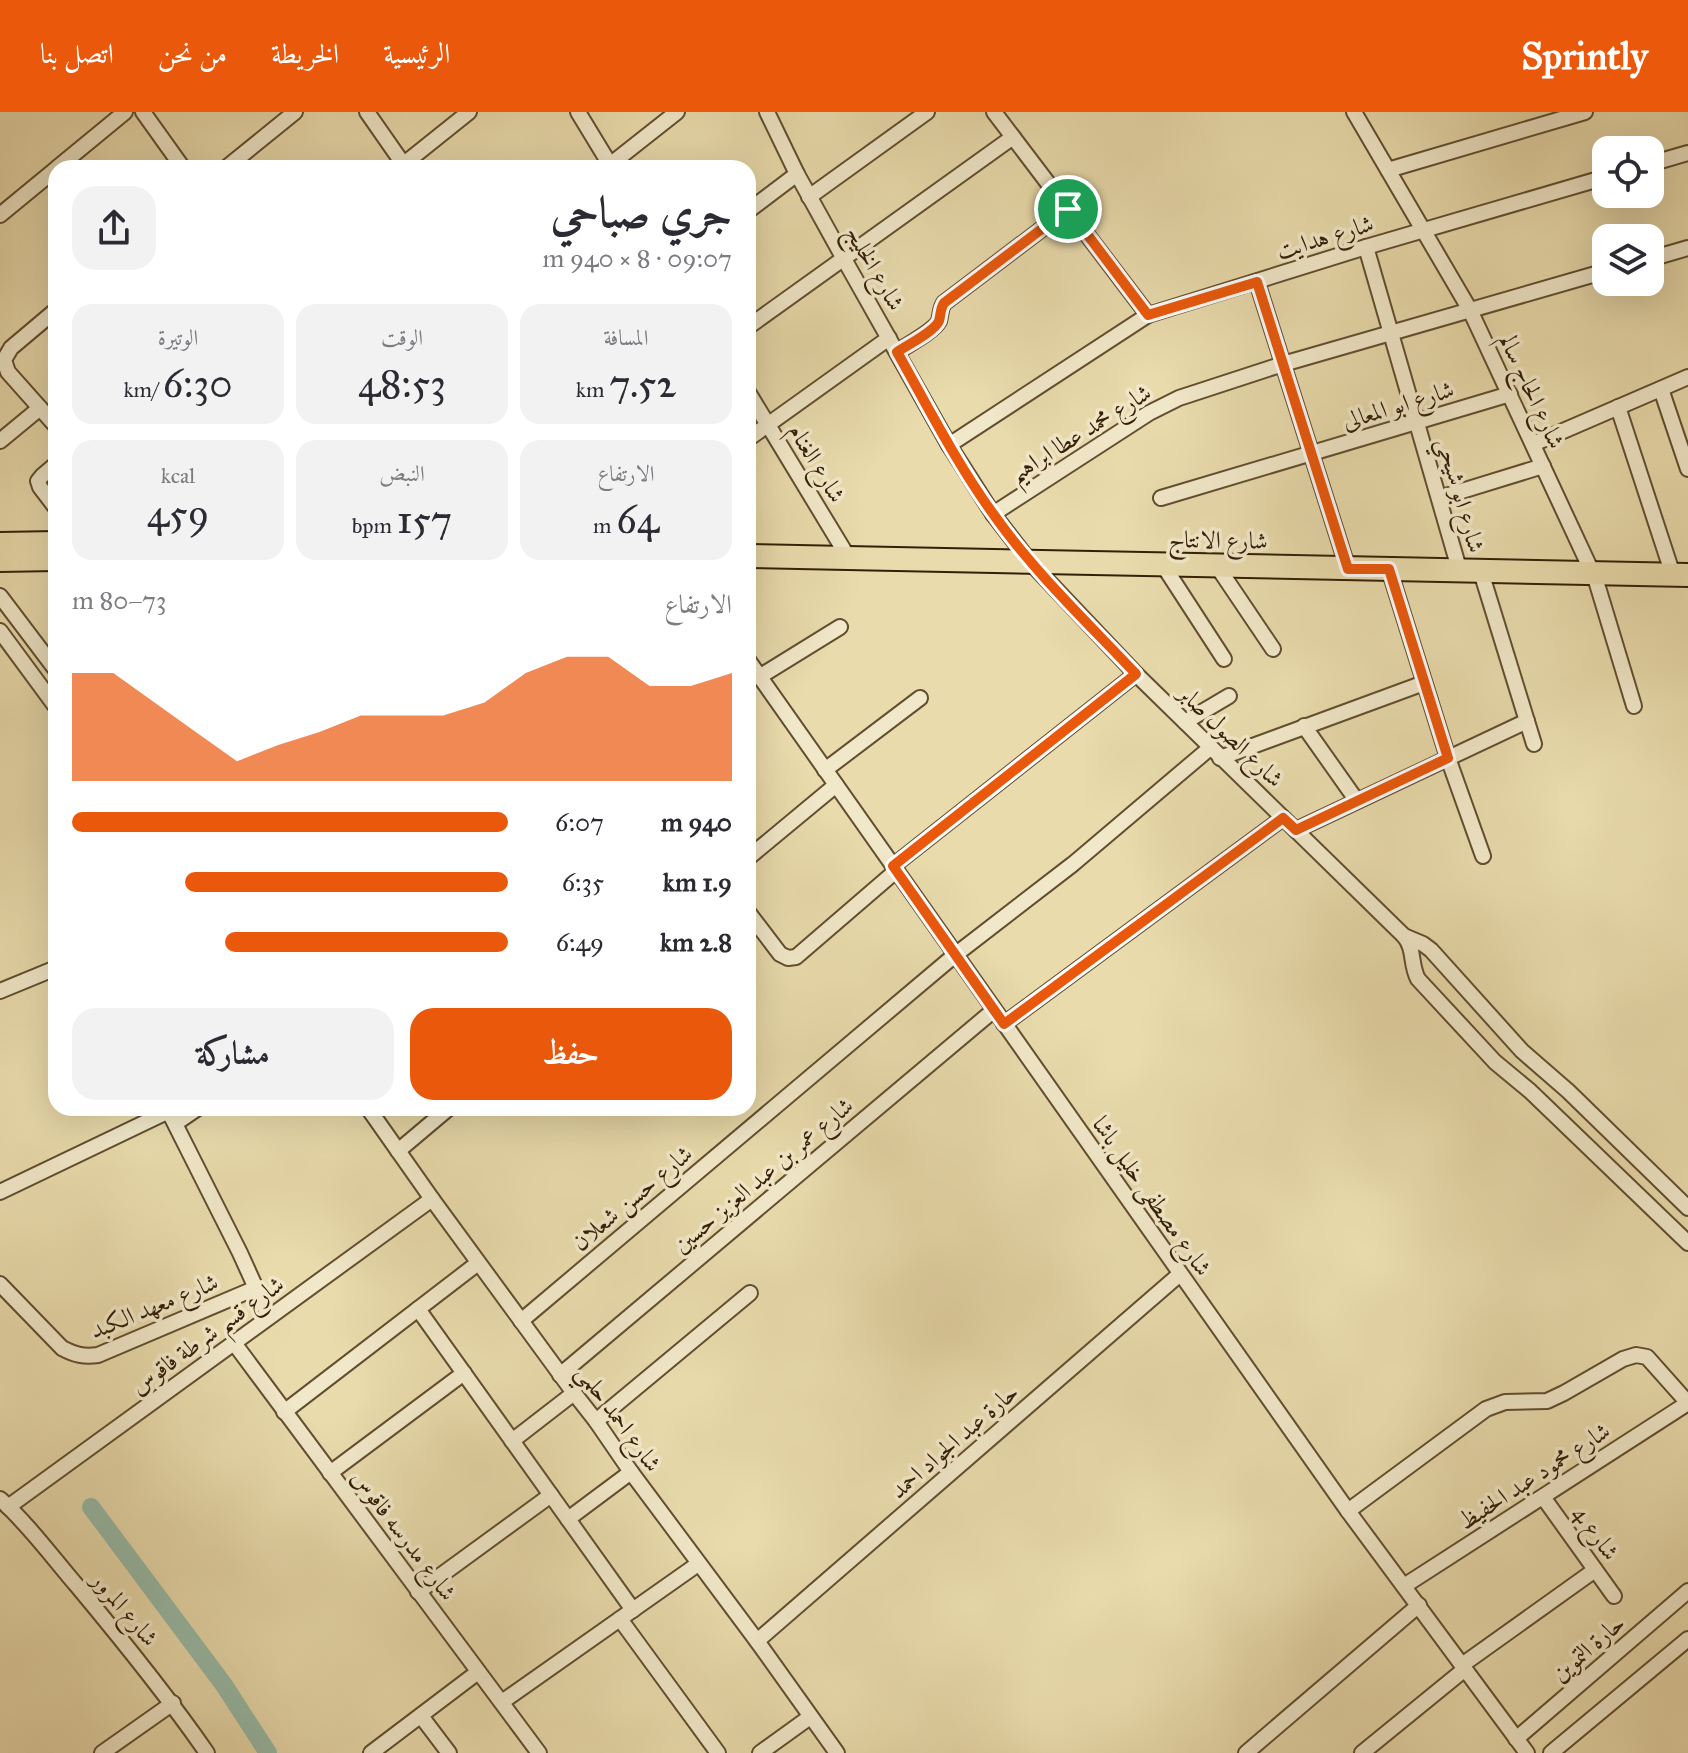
<!DOCTYPE html>
<html lang="ar">
<meta charset="utf-8">
<style>
:root{--surface:#fff;--page:#f2f2f3;--text:#2b2b33;--muted:#7c7c81;--accent:#ea580c}
body{margin:0;font-family:"IM FELL Great Primer",Amiri,serif;background:var(--page);color:var(--text);direction:rtl;height:100vh;display:flex;flex-direction:column;font-size:30px;white-space:nowrap}
*{box-sizing:border-box;margin:0}
p{font-size:26px;color:var(--muted)}
.icon{flex:none;width:44px;height:44px;fill:none;stroke:currentColor;stroke-width:2;stroke-linecap:round;stroke-linejoin:round}
.map{position:relative;flex:1;overflow:hidden;direction:ltr}
.side{position:absolute;left:48px;top:48px;width:708px;height:956px;display:flex;flex-direction:column;background:var(--surface);border-radius:24px;box-shadow:0 8px 32px #0002;direction:rtl}
.side>*{flex:none}
.buttons{position:absolute;left:1592px;top:24px;display:grid;gap:16px}
.buttons a{display:grid;place-items:center;width:72px;height:72px;border-radius:16px;background:var(--surface);box-shadow:0 8px 32px #0002;font-size:40px}
.pin{position:absolute;display:grid;place-items:center;width:68px;height:68px;color:#fff;margin:-34px;border:4px solid #fff;border-radius:50%;box-shadow:0 2px 8px #0007}
.round{display:grid;place-items:center;flex:none;width:84px;height:84px;border-radius:24px;background:var(--page)}
.head{display:flex;align-items:center;justify-content:space-between;height:136px;padding:0 24px}
h1{font-size:44px;font-weight:600;line-height:60px}
.figures{display:grid;grid-template-columns:repeat(3,1fr);gap:12px;height:136px;padding:8px 24px}
.figures div{display:grid;align-content:center;border-radius:20px;background:var(--page);text-align:center}
.figures b{font-size:40px;font-weight:600}
.figures small{font-size:22px;font-weight:400}
.figures p{font-size:22px}
.chart{height:224px;padding:16px 24px}
.chart p{display:flex;justify-content:space-between}
.chart svg{width:100%;height:144px;margin-top:8px;fill:var(--accent);opacity:.7}
.action{display:flex;gap:16px;margin-top:auto;padding:16px 24px}
.action a{flex:1;height:92px;border-radius:24px;background:var(--accent);color:#fff;font-size:32px;font-weight:600;line-height:92px;text-align:center}
.action a+a{background:var(--page);color:var(--text)}
ul{padding:0 24px;list-style:none;font-size:26px}
li{display:grid;grid-template-columns:128px 96px 1fr;align-items:center;height:60px}
li i{height:20px;border-radius:10px;background:var(--accent)}
header{display:flex;align-items:center;gap:48px;box-sizing:border-box;height:112px;padding:0 40px;background:var(--accent);color:#fff}
header strong{font-size:38px}
nav{display:flex;gap:44px;margin-inline-start:auto;font-size:28px}
.map>svg:first-child{display:block}
.lines{fill:none;stroke-linecap:round;stroke-linejoin:round}
.canal{stroke:#97bba8;stroke-width:18}
.minor-casing{stroke:#614e30;stroke-width:18}
.primary-casing{stroke:#341f06;stroke-width:26}
.minor{stroke:#f1e8c9;stroke-width:14}
.primary{stroke:#e9dbac;stroke-width:22}
.route-casing{stroke:#fff;stroke-width:16}
.route{stroke:#ea580c;stroke-width:10}
.labels{text-anchor:middle;stroke-width:7;stroke-linejoin:round;paint-order:stroke}
.street-label{font-size:24px;fill:#341f06;stroke:#f1e8c9}
</style>
<header>
<strong>Sprintly</strong>
<nav><a>الرئيسية</a><a>الخريطة</a><a>من نحن</a><a>اتصل بنا</a></nav>
</header>
<div class="map">
<svg width="1688" height="1641" viewBox="0 0 1688 1641">
<rect width="100%" height="100%" fill="#e9dbac"/>
<filter id="stains"><feTurbulence type="fractalNoise" baseFrequency=".0025" numOctaves="4"/><feColorMatrix values="0 0 0 0 .2 0 0 0 0 .09 0 0 0 0 .02 0 0 0 .5 -.17"/></filter>
<radialGradient id="worn" r=".72"><stop offset=".6" stop-color="#630" stop-opacity="0"/><stop offset="1" stop-color="#630" stop-opacity=".3"/></radialGradient>
<g class="lines">
<polyline class="canal" points="91,1395 224,1573 268,1641"/>
<g class="minor-casing">
<g id="minor">
<polyline points="143,0 183,56"/>
<polyline points="367,0 406,56"/>
<polyline points="578,0 612,56"/>
<path d="M767,0L797,62L844,147L949,333L993,402L1031,451L1136,562L1404,824C1415,837 1410,852 1418,867L1495,950L1530,979L1688,1131"/>
<polyline points="994,0 1148,203"/>
<polyline points="1354,0 1470,198 1593,462"/>
<polyline points="1650,52 1688,41"/>
<polyline points="57,56 125,0"/>
<polyline points="226,56 295,0"/>
<polyline points="399,56 469,0"/>
<polyline points="606,56 677,0"/>
<polyline points="1388,58 1585,0"/>
<polyline points="809,85 927,0"/>
<polyline points="748,99 797,62"/>
<polyline points="0,103 56,57"/>
<polyline points="1366,135 1460,460"/>
<polyline points="1650,147 1688,136"/>
<polyline points="1257,170 1348,457"/>
<polyline points="56,198 11,236 4,248 8,260 56,314"/>
<polyline points="748,215 1013,25"/>
<path d="M897,240C907,233 934,219 939,209C941,202 940,197 944,191L1068,97"/>
<polyline points="1661,277 1688,357"/>
<polyline points="748,280 848,445"/>
<polyline points="1618,295 1673,463"/>
<polyline points="748,327 889,226"/>
<polyline points="0,329 40,296"/>
<polyline points="1533,332 1688,265"/>
<polyline points="949,333 1148,203 1366,135 1606,65"/>
<polyline points="56,352 42,364 38,369 40,375 56,396"/>
<polyline points="1161,386 1510,282"/>
<polyline points="1439,386 1543,354"/>
<polyline points="993,402 1149,301 1179,286 1283,252 1606,159"/>
<polyline points="1163,453 1224,547"/>
<polyline points="1217,454 1273,537"/>
<polyline points="1389,457 1448,646 1483,744"/>
<polyline points="1481,460 1534,632"/>
<polyline points="1594,462 1634,594"/>
<polyline points="0,484 56,558"/>
<polyline points="0,519 56,595"/>
<polyline points="748,548 1348,1399 1527,1641"/>
<polyline points="759,565 840,515"/>
<polyline points="1185,610 1229,584"/>
<polyline points="1304,614 1357,689"/>
<polyline points="1220,646 1424,571"/>
<polyline points="825,658 920,586"/>
<polyline points="1296,718 1527,609"/>
<polyline points="748,746 836,673"/>
<polyline points="893,754 1136,562"/>
<polyline points="748,800 780,842 788,846 796,845 897,758"/>
<polyline points="1404,824 1423,832 1431,838 1522,939 1568,979 1688,1096"/>
<polyline points="0,879 56,856"/>
<polyline points="1004,912 1283,706"/>
<polyline points="167,996 240,1141 269,1205"/>
<polyline points="368,996 432,1087 574,1281 596,1309 631,1360 757,1529 837,1641"/>
<polyline points="176,1011 198,996"/>
<polyline points="398,1039 449,996"/>
<polyline points="0,1080 169,999"/>
<path d="M0,1172L62,1236C75,1243 84,1245 98,1243L256,1176"/>
<polyline points="418,1197 633,1498"/>
<polyline points="521,1209 955,843 1073,752 1210,636"/>
<polyline points="234,1231 539,1641"/>
<polyline points="560,1263 994,898"/>
<polyline points="284,1300 478,1151"/>
<polyline points="596,1309 750,1181"/>
<polyline points="512,1329 574,1281"/>
<polyline points="330,1361 464,1261"/>
<polyline points="1543,1385 1614,1484"/>
<path d="M0,1387C29,1413 53,1446 78,1475C123,1529 167,1583 207,1641"/>
<polyline points="8,1395 432,1087"/>
<polyline points="1348,1399 1486,1297 1505,1290 1547,1289 1564,1281 1623,1247 1636,1243 1647,1245 1688,1291 1404,1474"/>
<polyline points="568,1407 631,1360"/>
<polyline points="418,1480 551,1383"/>
<polyline points="620,1507 718,1641"/>
<polyline points="757,1529 1180,1162"/>
<polyline points="1462,1553 1595,1458"/>
<polyline points="502,1590 698,1452"/>
<polyline points="421,1604 449,1641"/>
<polyline points="1516,1627 1688,1479"/>
<polyline points="102,1641 173,1591"/>
<polyline points="371,1641 478,1560"/>
<polyline points="760,1641 810,1605"/>
<polyline points="1246,1641 1419,1493"/>
<polyline points="1362,1641 1465,1557"/>
<polyline points="1551,1641 1688,1527"/>
</g>
</g>
<g class="primary-casing">
<g id="primary">
<polyline points="0,432 56,431"/>
<polyline points="748,444 1688,463"/>
<polyline points="0,448 56,447"/>
</g>
</g>
<use href="#minor" class="minor"/>
<use href="#primary" class="primary"/>
</g>
<g class="lines">
<g class="route-casing">
<path id="route" d="M1068,97L1148,203L1257,170L1348,457H1389L1448,646L1296,718L1283,706L1004,912L893,754L1136,562C1087,510 1035,461 994,403C957,352 928,295 897,240C907,233 934,220 939,209C941,202 940,197 944,191Z"/>
</g>
<use href="#route" class="route"/>
</g>
<g class="labels">
<g class="street-label">
<text transform="translate(1325 125) rotate(-17)" y="8">شارع هدايت</text>
<text transform="translate(875 156) rotate(60)" y="8">شارع الخليج</text>
<text transform="translate(1532 279) rotate(65)" y="8">شارع الحاج سالم</text>
<text transform="translate(1398 293) rotate(-17)" y="8">شارع ابو المعالى</text>
<text transform="translate(1080 321) rotate(-32)" y="8">شارع محمد عطا ابراهيم</text>
<text transform="translate(817 351) rotate(59)" y="8">شارع الغنام</text>
<text transform="translate(1461 383) rotate(74)" y="8">شارع ابو شيحي</text>
<text transform="translate(1218 428) rotate(1)" y="8">شارع الانتاج</text>
<text transform="translate(1231 624) rotate(44)" y="8">شارع الصول صابر</text>
<text transform="translate(763 1063) rotate(-40)" y="8">شارع عمر بن عبد العزيز حسين</text>
<text transform="translate(1152 1084) rotate(55)" y="8">شارع مصطفى خليل باشا</text>
<text transform="translate(632 1086) rotate(-40)" y="8">شارع حسن شعلان</text>
<text transform="translate(154 1194) rotate(-22)" y="8">شارع معهد الكبد</text>
<text transform="translate(207 1223) rotate(-36)" y="8">شارع قسم شرطة فاقوس</text>
<text transform="translate(619 1306) rotate(54)" y="8">شارع احمد حلمي</text>
<text transform="translate(954 1329) rotate(-41)" y="8">حارة عبد الجواد احمد</text>
<text transform="translate(1534 1364) rotate(-33)" y="8">شارع محمود عبد الحفيظ</text>
<text transform="translate(1596 1421) rotate(54)" y="8">شارع 4</text>
<text transform="translate(404 1423) rotate(53)" y="8">شارع مدرسه فاقوس</text>
<text transform="translate(125 1497) rotate(50)" y="8">شارع المرور</text>
<text transform="translate(1588 1536) rotate(-41)" y="8">حارة التموين</text>
</g>
</g>
<rect width="100%" height="100%" filter="url(#stains)"/>
<rect width="100%" height="100%" fill="url(#worn)"/>
</svg>
<div class="buttons">
<a><svg class="icon" aria-label="locate" viewBox="0 0 24 24"><circle cx="12" cy="12" r="6"/><path d="M12 2v4M12 18v4M2 12h4M18 12h4"/></svg></a>
<a><svg class="icon" aria-label="layers" viewBox="0 0 24 24"><path d="M12 4l9 5-9 5-9-5zM3 14l9 5 9-5"/></svg></a>
</div>
<div class="pin" style="left:1068px;top:97px;background:#1e9e55"><svg class="icon" aria-label="arrive" viewBox="0 0 24 24"><path d="M6 21V4h12l-3 4 3 4H6"/></svg></div>
<section class="side">
<div class="head"><div><h1>جري صباحي</h1><p>09:07 · 8 × 940 m</p></div><a class="round"><svg class="icon" aria-label="share" viewBox="0 0 24 24"><path d="M12 15V3M7 8l5-5 5 5M5 13v7h14v-7"/></svg></a></div>
<div class="figures">
<div><p>المسافة</p><b>7.52<small> km</small></b></div>
<div><p>الوقت</p><b>48:53</b></div>
<div><p>الوتيرة</p><b>6:30<small> /km</small></b></div>
</div>
<div class="figures">
<div><p>الارتفاع</p><b>64<small> m</small></b></div>
<div><p>النبض</p><b>157<small> bpm</small></b></div>
<div><p>kcal</p><b>459</b></div>
</div>
<div class="chart"><p><span>الارتفاع</span>73–80 m</p>
<svg viewBox="0 0 160 44" preserveAspectRatio="none"><path d="M0 44V11L10 11L20 20L30 29L40 38L50 33L60 29L70 24L80 24L90 24L100 20L110 11L120 6L130 6L140 15L150 15L160 11V44z"/></svg>
</div>
<ul>
<li><b>940 m</b>6:07<i style="width:100%"></i></li>
<li><b>1.9 km</b>6:35<i style="width:74%"></i></li>
<li><b>2.8 km</b>6:49<i style="width:65%"></i></li>
</ul>
<div class="action"><a>حفظ</a><a>مشاركة</a></div>
</section>
</div>
